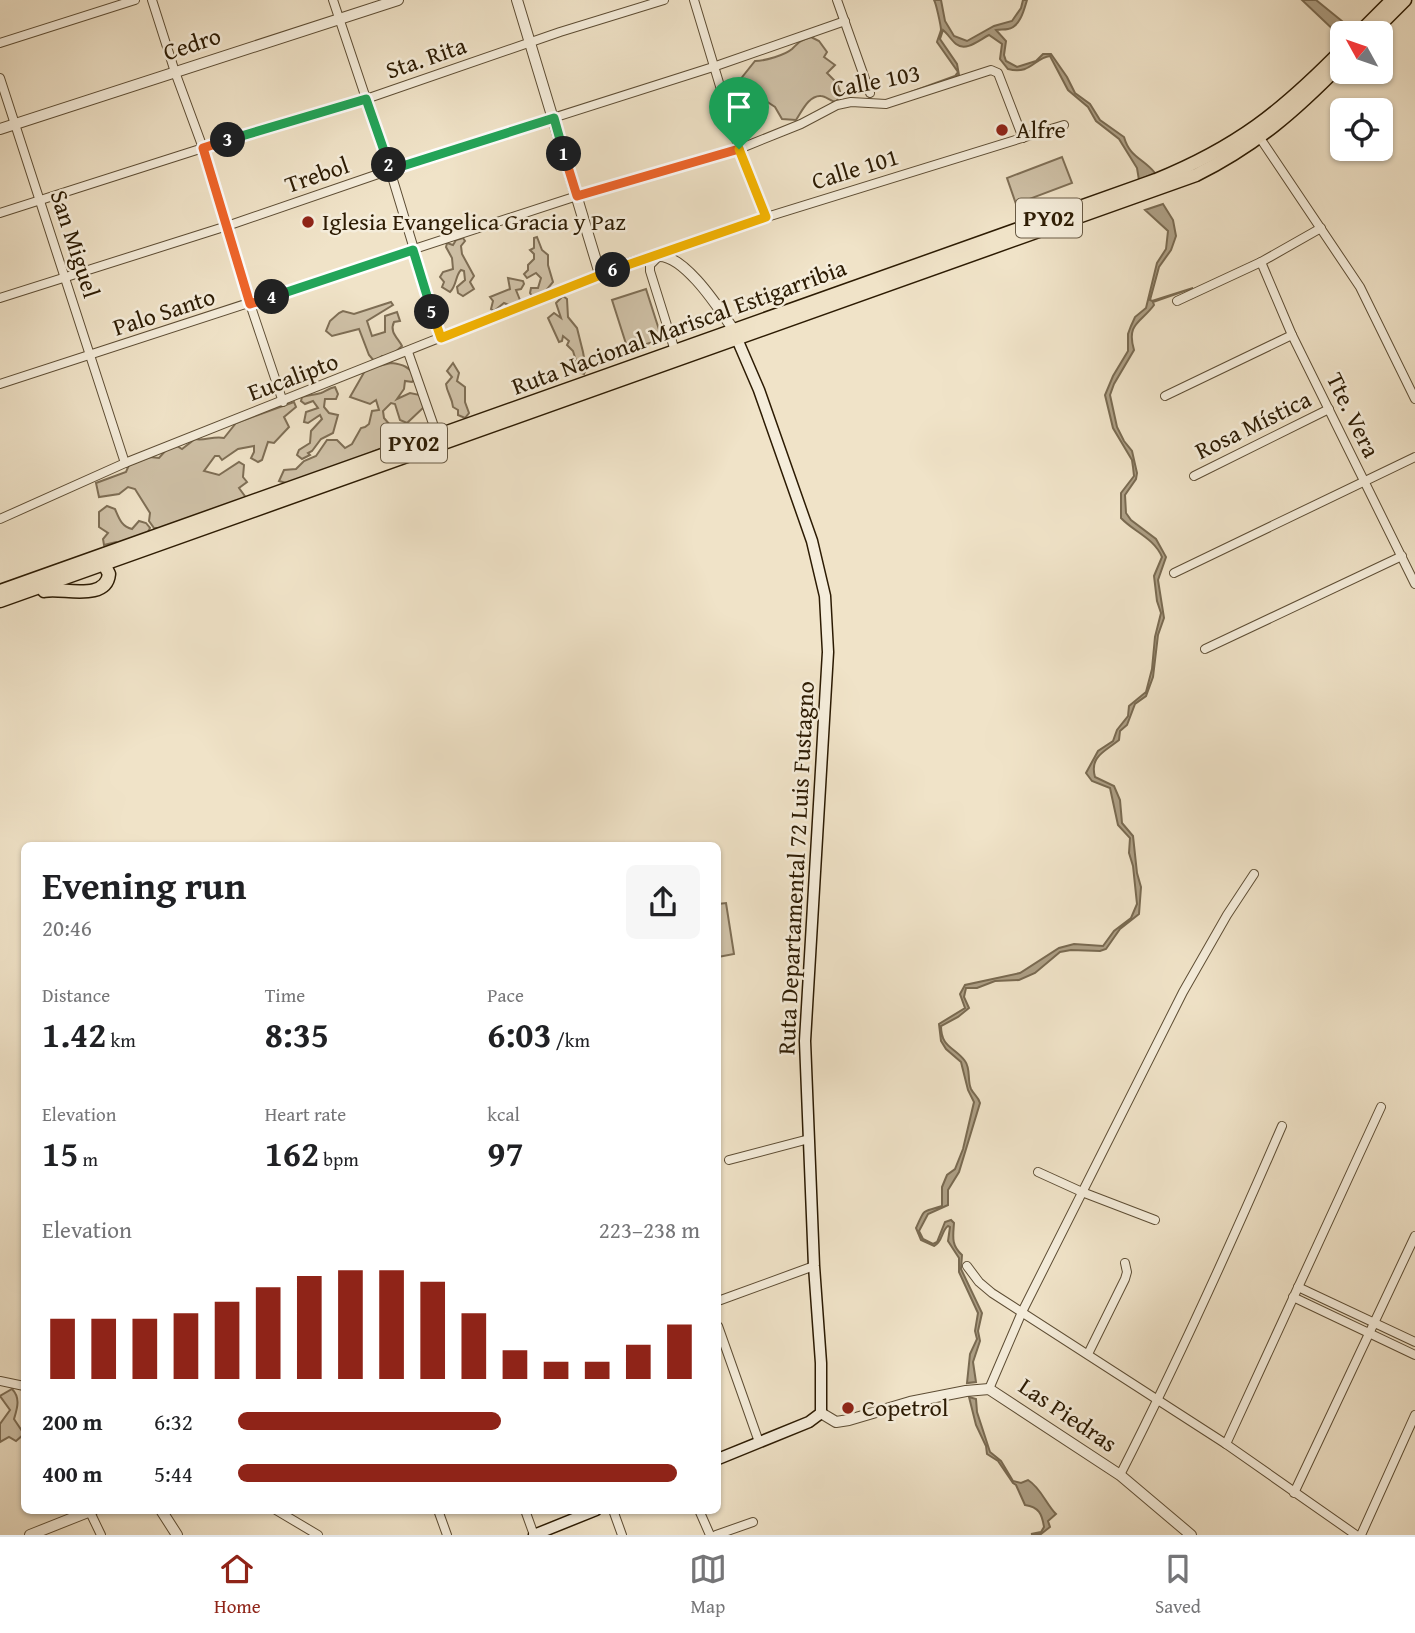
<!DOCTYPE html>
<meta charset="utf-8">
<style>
:root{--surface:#fff;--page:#f6f6f6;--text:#202124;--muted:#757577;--line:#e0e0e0;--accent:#8f2418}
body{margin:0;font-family:"Gentium Book Plus",serif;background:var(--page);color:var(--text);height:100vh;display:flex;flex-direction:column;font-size:26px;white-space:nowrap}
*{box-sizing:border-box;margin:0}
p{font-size:23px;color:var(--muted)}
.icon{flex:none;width:38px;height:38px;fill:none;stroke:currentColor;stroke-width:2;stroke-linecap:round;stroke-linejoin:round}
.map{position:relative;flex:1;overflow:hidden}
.side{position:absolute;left:21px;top:842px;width:700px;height:672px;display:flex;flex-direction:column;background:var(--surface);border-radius:10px;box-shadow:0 2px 5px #0004}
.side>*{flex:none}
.needle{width:46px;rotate:310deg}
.fabs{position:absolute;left:1330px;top:21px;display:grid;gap:14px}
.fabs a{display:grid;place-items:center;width:63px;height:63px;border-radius:10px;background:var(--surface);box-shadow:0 2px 5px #0004;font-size:35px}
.pin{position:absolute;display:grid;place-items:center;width:60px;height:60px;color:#fff;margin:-72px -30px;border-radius:50% 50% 50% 0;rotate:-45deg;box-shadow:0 0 7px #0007}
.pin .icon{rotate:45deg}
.km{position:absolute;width:35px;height:35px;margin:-18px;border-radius:50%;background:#222;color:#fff;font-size:19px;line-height:35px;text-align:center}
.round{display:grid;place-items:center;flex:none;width:74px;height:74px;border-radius:10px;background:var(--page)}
.headline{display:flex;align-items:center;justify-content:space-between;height:119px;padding:0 21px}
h1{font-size:38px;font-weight:600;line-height:52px}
.metrics{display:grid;grid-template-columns:repeat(3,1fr);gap:10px;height:119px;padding:7px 21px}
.metrics div{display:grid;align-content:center}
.metrics b{font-size:35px;font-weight:600}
.metrics small{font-size:19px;font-weight:400}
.metrics p{font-size:19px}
.chart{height:196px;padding:14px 21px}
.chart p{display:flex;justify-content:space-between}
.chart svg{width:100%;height:126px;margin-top:7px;stroke:var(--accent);stroke-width:6}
ul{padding:0 21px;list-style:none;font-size:23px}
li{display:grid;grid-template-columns:112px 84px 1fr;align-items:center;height:52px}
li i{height:18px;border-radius:9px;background:var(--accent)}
.tab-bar{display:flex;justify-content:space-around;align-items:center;height:98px;border-top:2px solid var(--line);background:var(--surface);font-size:19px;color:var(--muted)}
.tab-bar a{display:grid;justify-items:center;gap:4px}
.tab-bar .active{color:var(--accent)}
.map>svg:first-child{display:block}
.green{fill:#cfc1a7;stroke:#7e6e55;stroke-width:2}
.water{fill:#ad9f85;stroke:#796a51;stroke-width:2}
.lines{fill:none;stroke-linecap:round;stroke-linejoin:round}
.minor-casing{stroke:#5d4d34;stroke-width:10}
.tertiary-casing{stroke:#5d4d34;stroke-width:12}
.secondary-casing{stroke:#2c1b03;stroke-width:13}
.trunk-casing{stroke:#2c1b03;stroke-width:15}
.minor{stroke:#f5eddb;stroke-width:8}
.tertiary{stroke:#f5eddb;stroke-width:10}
.secondary{stroke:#f5eddb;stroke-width:10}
.trunk{stroke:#f0e3c8;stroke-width:12}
.split-1-casing{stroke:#fff;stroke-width:14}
.split-2-casing{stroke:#fff;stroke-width:14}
.split-3-casing{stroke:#fff;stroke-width:14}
.split-4-casing{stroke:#fff;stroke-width:14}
.split-5-casing{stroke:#fff;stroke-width:14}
.split-6-casing{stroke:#fff;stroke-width:14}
.split-7-casing{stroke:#fff;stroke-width:14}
.split-1{stroke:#f0652b;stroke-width:9}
.split-2{stroke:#22a559;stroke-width:9}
.split-3{stroke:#22a559;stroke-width:9}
.split-4{stroke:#f0652b;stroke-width:9}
.split-5{stroke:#22a559;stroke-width:9}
.split-6{stroke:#f5b400;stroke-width:9}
.split-7{stroke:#f5b400;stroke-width:9}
.poi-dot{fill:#8f2418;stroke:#f5eddb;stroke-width:2.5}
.labels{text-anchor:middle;stroke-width:5;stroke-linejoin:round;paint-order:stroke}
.shield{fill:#f5eddb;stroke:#685a44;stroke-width:2}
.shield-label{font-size:23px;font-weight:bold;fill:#2c1b03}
.street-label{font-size:24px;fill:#2c1b03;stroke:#f5eddb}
.poi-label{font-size:24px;fill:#2c1b03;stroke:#f5eddb;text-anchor:start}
</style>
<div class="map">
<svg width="1415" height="1535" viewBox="0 0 1415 1535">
<rect width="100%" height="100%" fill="#f0e3c8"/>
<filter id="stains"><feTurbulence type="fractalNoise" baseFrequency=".00286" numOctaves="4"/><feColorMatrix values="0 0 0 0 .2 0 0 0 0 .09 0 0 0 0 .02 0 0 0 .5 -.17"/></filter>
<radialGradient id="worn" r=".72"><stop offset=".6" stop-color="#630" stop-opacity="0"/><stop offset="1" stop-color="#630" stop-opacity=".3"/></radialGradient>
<g class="green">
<path d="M811,37L819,41L827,52L824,57L835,65L827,73L837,83L841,94L836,102C830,101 826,96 821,96C809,95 802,111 796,120L782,119L775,107L763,99L753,103L746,99L737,98L733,91L724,93L725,86L739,81L755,61C765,61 785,55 792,49C799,42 801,40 811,37Z"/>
<polygon points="1062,157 1072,183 1016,204 1007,178"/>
<polygon points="537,237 542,250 548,255 548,265 553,282 544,293 533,297 530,293 531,288 538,288 541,278 536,273 527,278 524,274 528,270 528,265 534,259 534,254 530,250 534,248 534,238"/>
<path d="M463,238L465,241L461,246L462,254L474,276L470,282L474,289L463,296L458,293L457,287L465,280L464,271L461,270C455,276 457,285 450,292L442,287L444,282L440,277L443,272L453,269L452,258L446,247L447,243L453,245L456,240Z"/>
<polygon points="508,278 523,281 524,284 521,289 516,290 520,300 511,306 504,303 494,311 491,309 493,301 490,297 510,289"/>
<polygon points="646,289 662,339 628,350 612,300"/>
<polygon points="563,296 567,299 568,317 577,328 583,352 586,369 584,374 573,370 572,366 577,364 573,351 567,345 569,341 563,336 562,341 559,342 548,318 554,313 561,318 556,303"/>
<path d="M391,302L393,305L367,321L372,336L385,332V316L397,312L400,321L394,322C389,332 398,338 402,346L391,356H382L375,362L369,355L359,329L332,336L326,331L330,321L339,313L343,311L354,314Z"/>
<path d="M391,363C402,364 411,367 415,378L412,382L405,381L404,389L397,399L410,393L420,395L424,407L407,423L400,420L395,404L391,403L383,411L384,418L390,425L404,426L407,438L372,452L369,457L290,484L279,481L284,470L296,469L304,461L316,456L327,440H337L345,448L352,444L361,428L365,427L369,424L372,411L379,410L376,400L370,404L350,397L366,369Z"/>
<path d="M453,363L459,373L457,381L465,387V402L469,413L465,418L458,415V410L453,407C452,397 447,393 446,384L452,377L447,371Z"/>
<path d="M335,387L338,394L336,399H325L324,407L329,413L338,415L333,433L321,439L312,451L308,453L310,455L302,459L297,455L299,450L310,443L311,431L322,419L320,415L308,423L304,422L306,412L318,408L313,401L305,404L301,401L302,397C309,395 315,395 321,393C326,391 329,388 335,387Z"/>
<path d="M294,402L296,407L284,417L289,427L274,443L268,442L262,460L258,462L251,458L254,452V446L238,449L222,460L219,456H215L204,471L219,475L239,462L244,465L243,477L247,482L239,488L247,499L167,528H154L149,521L150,513L135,489L128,487L119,494L99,497L96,483L126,472L129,465L150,457L159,458L167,449L177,446L182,449L195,439C204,441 213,436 224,438L236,423Z"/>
<path d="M107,506L115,509C119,518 121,526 132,529L139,521L146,523L150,528L147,534L121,546L116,542L104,545L103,539L108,533L99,527V512Z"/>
<polygon points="726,903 734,954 718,957 718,904"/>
<path d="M12,1389C21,1398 17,1409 14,1419L24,1434L16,1441L9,1437L0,1442V1424L10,1410L0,1396Z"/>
</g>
<g class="water">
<path d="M934,0H941L945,21L954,36L967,41L994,26L1012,21L1021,8L1023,0H1027C1024,10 1020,27 1008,29C1004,30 1000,29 996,30L1006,41L1004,55L1006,61L1017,67L1036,61L1043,54H1051L1067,77L1075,93L1090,104L1100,120L1124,137C1130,158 1143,158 1155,173L1139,180L1137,168L1119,139L1096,121L1088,107L1068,90L1050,56C1034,58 1031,75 1008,69L1000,59L1002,44L989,35C979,40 966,52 956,44C951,40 948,34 943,30L940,39L957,64L959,75L911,92L955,76L958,72L937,42C938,38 940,34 941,30C941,26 936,3 934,0Z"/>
<polygon points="1302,0 1316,0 1353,30 1350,33 1342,33 1342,38"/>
<path d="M1163,204L1173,220L1176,236L1171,250L1159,267L1150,300L1152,301L1193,288L1153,302L1154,305C1141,323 1126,323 1134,350L1114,384L1110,395L1117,427L1124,441L1132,451L1137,473L1136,479L1125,495L1126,513L1131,520L1156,539L1166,557L1158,580L1164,618L1158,635L1153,677L1146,696L1135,704L1127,725L1120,731L1119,740C1106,751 1089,756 1095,777L1114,786L1120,800L1122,823L1133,836L1137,873L1141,887L1139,914L1120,929L1106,949L1100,951L1071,950L1060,952L1035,973L1019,980L995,981L977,988H966L964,997L969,1008L958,1017L941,1026C941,1048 955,1047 965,1061C971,1069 967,1080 971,1089C974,1095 978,1096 980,1103L959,1172L948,1190V1205L928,1214L919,1231L923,1239L933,1244L937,1242L945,1222L951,1220L954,1223C953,1237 951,1245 962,1255L961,1269L982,1313L978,1331L980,1341L973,1362L976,1382L967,1383L970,1354L977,1339L975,1331L978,1313L959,1272V1258L948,1241L950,1227L948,1226C941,1231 943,1242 934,1246L921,1240L916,1228C926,1206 922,1213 942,1206V1187L947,1175L955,1169L963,1149L974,1102L968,1090L961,1062L946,1049L941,1041L939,1024L965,1008L960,994L965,985L1020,973L1059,948L1074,944L1103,946L1114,931L1131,918L1137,904L1133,866L1129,853L1130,838L1118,825L1110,788L1092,781L1086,773L1098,751L1113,741L1117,730L1128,716L1129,706L1146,692L1152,669L1155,637L1161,613L1157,601L1154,576L1162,557C1154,538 1134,532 1121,518V493L1134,476L1133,467L1132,460L1113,428L1105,395L1113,376L1128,351V334L1131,326L1135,317L1146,308L1157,263L1166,249L1168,231L1145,210Z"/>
<path d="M969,1397L976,1399L977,1412L990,1452L1001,1461L1013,1481L1021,1483L1028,1480C1041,1488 1046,1504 1056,1514L1048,1521L1050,1527L1041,1534H1031L1041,1532L1044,1527C1042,1514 1039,1507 1025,1505L1016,1485L1013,1483L998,1461L987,1454L986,1446L976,1425Z"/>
</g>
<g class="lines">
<g class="minor-casing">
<g id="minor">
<polyline points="152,0 175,72 203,148 250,304 283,402"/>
<polyline points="333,0 390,170 441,338"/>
<polyline points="694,0 739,149 766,217"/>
<polyline points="837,0 870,93"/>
<polyline points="0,43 135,0"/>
<polyline points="0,78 125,463"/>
<polyline points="1260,138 1360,287 1415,399"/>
<polyline points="0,213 203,148 366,99 560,32 664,0"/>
<polyline points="1261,262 1292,335 1415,584"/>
<polyline points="0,298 227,226 390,170 713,67 845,21"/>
<polyline points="1177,301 1261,262 1321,228"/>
<polyline points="675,351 650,271 650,265 659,256 728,229 1064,125"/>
<polyline points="408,352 437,435"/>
<polyline points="0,384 577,196 739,149 801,124 837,105 851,102 886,104 991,70 998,73 1023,138"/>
<polyline points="1165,396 1292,335"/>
<polyline points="1194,476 1329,409"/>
<polyline points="0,519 125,463 600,274"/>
<polyline points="1174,573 1415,457"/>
<polyline points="1205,649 1402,556"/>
<polyline points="729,1160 809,1139"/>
<polyline points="1038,1172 1082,1192 1155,1220"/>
<polyline points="967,1266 979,1282 992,1293 1226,1444 1356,1535"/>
<polyline points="1298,1287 1415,1342"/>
<polyline points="1293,1297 1415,1355"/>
<polyline points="718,1301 814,1266"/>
<polyline points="718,1326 759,1442"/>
<polyline points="1088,1354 1125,1279 1127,1272 1125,1263"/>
<polyline points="0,1381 24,1386"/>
<polyline points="989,1389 1022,1312 1183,992 1227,915 1254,874"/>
<polyline points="1226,1444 1381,1107"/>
<path d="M1120,1475C1178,1361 1231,1244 1282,1126"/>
<polyline points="1294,1493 1415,1236"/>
<polyline points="276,1510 318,1535"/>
<polyline points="438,1510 447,1535"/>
<polyline points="525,1510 534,1535"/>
<polyline points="613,1510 622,1535"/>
<polyline points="699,1510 710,1535"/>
<polyline points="90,1512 101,1535"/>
<polyline points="716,1535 753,1522"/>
<polyline points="1361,1535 1415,1415"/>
</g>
</g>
<g class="tertiary-casing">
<g id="tertiary">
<path d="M517,0L600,274C618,269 639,258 657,256C684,253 720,310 733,329"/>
<polyline points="0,129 398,0"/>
<polyline points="821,1413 836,1422 849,1420 910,1402 966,1391 989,1389 1120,1475 1191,1535"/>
<polyline points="161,1510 177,1535"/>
<polyline points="30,1535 93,1510"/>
</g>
</g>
<g class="secondary-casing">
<g id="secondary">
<polyline points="718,1459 809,1422 821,1413 821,1363 814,1266 805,1041 828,652 825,596 812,541 759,390 734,332"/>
<polyline points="534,1535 596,1510"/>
</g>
</g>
<g class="trunk-casing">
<g id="trunk">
<polyline points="1359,33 1392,0"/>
<polyline points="1372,33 1405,0"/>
<path d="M0,591L1156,180C1237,147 1281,112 1342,50"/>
<path d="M44,591C62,587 106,602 109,574L104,564L98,559"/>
<path d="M0,601L1196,175C1256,145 1295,111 1342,63"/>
</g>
</g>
<use href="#minor" class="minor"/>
<use href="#tertiary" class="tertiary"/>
<use href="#secondary" class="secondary"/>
<use href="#trunk" class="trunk"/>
</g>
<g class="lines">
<g class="split-1-casing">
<polyline id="split-1" points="564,154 577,196 739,149"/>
</g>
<g class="split-2-casing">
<polyline id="split-2" points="389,165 390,170 554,118 564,154"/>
</g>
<g class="split-3-casing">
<polyline id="split-3" points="228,140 366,99 389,165"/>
</g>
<g class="split-4-casing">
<polyline id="split-4" points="228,140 203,148 250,304 272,297"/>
</g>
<g class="split-5-casing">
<polyline id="split-5" points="272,297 413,250 432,312"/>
</g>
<g class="split-6-casing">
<polyline id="split-6" points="432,312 441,338 613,270"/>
</g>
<g class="split-7-casing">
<polyline id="split-7" points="613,270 766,217 739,149"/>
</g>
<use href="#split-1" class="split-1"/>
<use href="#split-2" class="split-2"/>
<use href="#split-3" class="split-3"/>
<use href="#split-4" class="split-4"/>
<use href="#split-5" class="split-5"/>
<use href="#split-6" class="split-6"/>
<use href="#split-7" class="split-7"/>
</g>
<g class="poi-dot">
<circle cx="1002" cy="130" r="7"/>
<circle cx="308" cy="222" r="7"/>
<circle cx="848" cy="1408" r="7"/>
</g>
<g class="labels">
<g class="shield">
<rect x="1016" y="198.5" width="66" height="39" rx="5"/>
<rect x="381" y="423.5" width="66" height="39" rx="5"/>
</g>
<g class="shield-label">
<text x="1049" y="226">PY02</text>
<text x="414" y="451">PY02</text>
</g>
<g class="street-label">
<text transform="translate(192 44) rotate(-18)" y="8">Cedro</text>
<text transform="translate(426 58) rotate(-19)" y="8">Sta. Rita</text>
<text transform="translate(876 81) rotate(-11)" y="8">Calle 103</text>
<text transform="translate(855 169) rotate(-17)" y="8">Calle 101</text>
<text transform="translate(317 175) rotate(-19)" y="8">Trebol</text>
<text transform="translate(75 244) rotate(72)" y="8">San Miguel</text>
<text transform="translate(164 312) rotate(-18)" y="8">Palo Santo</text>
<text transform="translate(679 327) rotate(-20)" y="8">Ruta Nacional Mariscal Estigarribia</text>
<text transform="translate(293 377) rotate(-21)" y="8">Eucalipto</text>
<text transform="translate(1353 415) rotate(64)" y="8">Tte. Vera</text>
<text transform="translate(1253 425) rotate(-26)" y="8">Rosa Mística</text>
<text transform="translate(796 868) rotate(-87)" y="8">Ruta Departamental 72 Luis Fustagno</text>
<text transform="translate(1068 1415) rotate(34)" y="8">Las Piedras</text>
</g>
<g class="poi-label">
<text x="1016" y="138">Alfre</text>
<text x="322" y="230">Iglesia Evangelica Gracia y Paz</text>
<text x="862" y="1416">Copetrol</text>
</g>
</g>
<rect width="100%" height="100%" filter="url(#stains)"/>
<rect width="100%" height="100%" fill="url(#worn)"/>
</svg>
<div class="fabs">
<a><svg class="needle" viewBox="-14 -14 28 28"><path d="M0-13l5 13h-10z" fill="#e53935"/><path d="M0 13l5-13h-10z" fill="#757577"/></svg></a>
<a><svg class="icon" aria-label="locate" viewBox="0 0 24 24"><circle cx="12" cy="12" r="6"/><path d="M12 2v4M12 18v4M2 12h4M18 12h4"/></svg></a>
</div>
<div class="pin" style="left:739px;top:149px;background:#1e9e55"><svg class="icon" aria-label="arrive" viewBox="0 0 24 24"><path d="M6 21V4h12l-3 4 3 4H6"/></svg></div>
<b class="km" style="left:564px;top:154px">1</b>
<b class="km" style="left:389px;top:165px">2</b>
<b class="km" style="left:228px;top:140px">3</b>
<b class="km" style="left:272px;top:297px">4</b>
<b class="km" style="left:432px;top:312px">5</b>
<b class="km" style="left:613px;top:270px">6</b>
<section class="side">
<div class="headline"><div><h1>Evening run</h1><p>20:46</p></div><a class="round"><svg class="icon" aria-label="share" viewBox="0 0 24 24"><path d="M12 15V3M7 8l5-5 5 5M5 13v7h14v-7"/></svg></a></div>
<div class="metrics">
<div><p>Distance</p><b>1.42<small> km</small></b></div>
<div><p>Time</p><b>8:35</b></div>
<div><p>Pace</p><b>6:03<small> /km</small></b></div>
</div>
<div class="metrics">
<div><p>Elevation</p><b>15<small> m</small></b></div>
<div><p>Heart rate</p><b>162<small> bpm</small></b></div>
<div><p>kcal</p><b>97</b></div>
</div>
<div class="chart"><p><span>Elevation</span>223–238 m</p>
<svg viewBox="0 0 160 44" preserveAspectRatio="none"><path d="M5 44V23M15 44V23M25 44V23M35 44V21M45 44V17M55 44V12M65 44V8M75 44V6M85 44V6M95 44V10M105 44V21M115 44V34M125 44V38M135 44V38M145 44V32M155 44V25"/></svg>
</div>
<ul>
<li><b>200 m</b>6:32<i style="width:57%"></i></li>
<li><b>400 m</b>5:44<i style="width:95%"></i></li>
</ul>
</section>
</div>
<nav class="tab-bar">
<a class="active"><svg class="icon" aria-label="home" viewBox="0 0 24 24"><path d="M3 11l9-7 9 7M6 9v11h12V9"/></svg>Home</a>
<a><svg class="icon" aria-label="map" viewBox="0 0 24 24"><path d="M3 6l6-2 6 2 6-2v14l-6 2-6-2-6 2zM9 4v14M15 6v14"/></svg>Map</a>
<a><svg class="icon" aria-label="saved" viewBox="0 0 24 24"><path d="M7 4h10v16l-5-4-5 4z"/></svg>Saved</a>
</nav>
